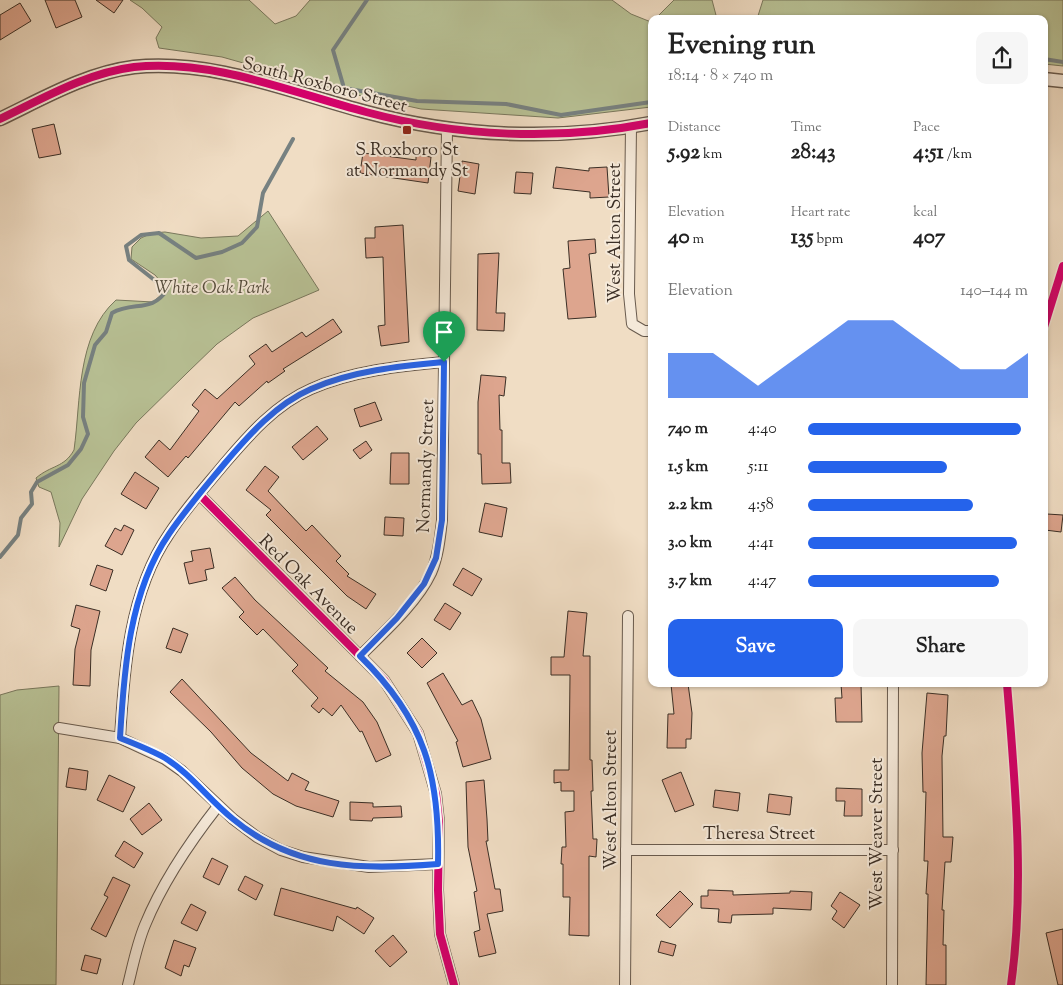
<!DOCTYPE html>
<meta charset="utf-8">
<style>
:root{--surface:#fff;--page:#f6f6f6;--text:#222;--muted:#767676;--accent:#2563eb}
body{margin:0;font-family:"Sorts Mill Goudy",serif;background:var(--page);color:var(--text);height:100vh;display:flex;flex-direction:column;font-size:19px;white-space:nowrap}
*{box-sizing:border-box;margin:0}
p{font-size:16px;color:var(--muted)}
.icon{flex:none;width:28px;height:28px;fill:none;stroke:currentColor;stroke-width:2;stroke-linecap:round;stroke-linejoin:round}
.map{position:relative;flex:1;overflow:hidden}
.panel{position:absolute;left:648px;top:15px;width:400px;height:672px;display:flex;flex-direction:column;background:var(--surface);border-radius:10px;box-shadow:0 1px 4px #0004}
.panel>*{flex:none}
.pin{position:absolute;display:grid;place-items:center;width:42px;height:42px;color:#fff;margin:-51px -21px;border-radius:50% 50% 50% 0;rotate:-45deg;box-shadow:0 0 5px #0007}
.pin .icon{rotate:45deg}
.round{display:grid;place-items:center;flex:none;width:52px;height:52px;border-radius:10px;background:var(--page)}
.headline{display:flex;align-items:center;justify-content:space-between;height:85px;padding:0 20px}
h1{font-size:28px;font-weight:700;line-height:38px}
.stats{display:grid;grid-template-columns:repeat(3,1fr);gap:8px;height:85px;padding:5px 20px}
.stats div{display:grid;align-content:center}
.stats b{font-size:21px;font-weight:700}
.stats small{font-size:14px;font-weight:400}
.stats p{font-size:14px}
.chart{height:140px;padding:10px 20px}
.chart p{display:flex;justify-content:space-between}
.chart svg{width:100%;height:90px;margin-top:5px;fill:var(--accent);opacity:.7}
.cta{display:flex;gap:10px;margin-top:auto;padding:10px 20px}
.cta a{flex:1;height:58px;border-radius:10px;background:var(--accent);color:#fff;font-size:20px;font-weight:700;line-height:58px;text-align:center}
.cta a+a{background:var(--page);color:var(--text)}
ul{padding:0 20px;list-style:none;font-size:16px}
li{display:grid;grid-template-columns:80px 60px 1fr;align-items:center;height:38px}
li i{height:12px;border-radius:6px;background:var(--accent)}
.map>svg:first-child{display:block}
.green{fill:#b8c195;stroke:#79785d}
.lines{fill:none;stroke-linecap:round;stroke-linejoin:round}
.stream{stroke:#778181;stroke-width:4}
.building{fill:#dda58e;stroke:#3a2e25}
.minor-casing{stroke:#685a4d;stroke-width:12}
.tertiary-casing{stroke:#685a4d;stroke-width:15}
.minor{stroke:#f5e9d9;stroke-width:10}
.tertiary{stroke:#f5e9d9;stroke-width:12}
.cycleway-casing{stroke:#f5e9d9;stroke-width:11}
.cycleway{stroke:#d6006c;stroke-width:8}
.route-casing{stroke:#fff;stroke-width:10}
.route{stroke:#2563eb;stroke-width:6}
.poi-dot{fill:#8f2418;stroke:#f5e9d9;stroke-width:2}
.labels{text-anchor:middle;stroke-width:4;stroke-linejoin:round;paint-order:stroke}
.street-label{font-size:18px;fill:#3a2e25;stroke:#f5e9d9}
.poi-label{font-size:18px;fill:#3a2e25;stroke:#f5e9d9}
.park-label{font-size:18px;font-style:italic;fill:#534b3b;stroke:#f5e9d9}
</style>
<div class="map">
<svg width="1063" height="985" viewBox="0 0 1063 985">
<rect width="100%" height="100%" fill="#f0ddc4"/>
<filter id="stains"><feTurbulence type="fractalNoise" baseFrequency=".004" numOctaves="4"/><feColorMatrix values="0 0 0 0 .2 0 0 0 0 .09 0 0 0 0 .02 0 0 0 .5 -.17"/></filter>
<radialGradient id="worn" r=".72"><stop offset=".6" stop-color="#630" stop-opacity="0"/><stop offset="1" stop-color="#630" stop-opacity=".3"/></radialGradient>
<g class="green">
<polygon points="130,0 249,0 275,24 296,16 310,0 612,0 631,14 651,22 651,107 558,118 421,109 353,94 222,57 159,48 156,38 162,27 142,8"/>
<polygon points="674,0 712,0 717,19 655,19"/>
<polygon points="763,0 1063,0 1063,66 1044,64 1044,19 757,19"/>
<path d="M268,211L319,290L253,318L217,344L188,372L136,423L114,451L82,499L59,547L60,523L51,492L39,487L36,478C51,465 64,468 74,450C81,401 76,336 116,300L153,302L161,295L162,283L155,275L131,259L132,247L141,238L152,233L165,232L201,238L238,236Z"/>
<polygon points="59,686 56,985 0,985 0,695 17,690"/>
</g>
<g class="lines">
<g class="stream">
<polyline points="367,0 333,50 344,88 417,101 506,104 561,115 651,102"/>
<polyline points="1044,59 1063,62"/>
<path d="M0,557L18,535L21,518L32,504L31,492L37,482L68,465L81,449L88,434L83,417L84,383L95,345L106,332L112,313C133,301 152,313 167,290L129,260L126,246L141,235L159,233L196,258L222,252L242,243L257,227L263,193L293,139"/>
</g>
</g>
<g class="building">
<polygon points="45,0 75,0 82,17 56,28"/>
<polygon points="96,0 123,0 114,13"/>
<polygon points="20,3 31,21 0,40 0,15"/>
<polygon points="54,124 61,154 39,158 32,129"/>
<polygon points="363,153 416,160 416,155 431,157 428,183 360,173"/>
<polygon points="462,161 479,164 475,194 458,191"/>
<polygon points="556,167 589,171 589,168 607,167 609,197 590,198 590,192 553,188"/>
<polygon points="516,172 533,173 531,194 514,193"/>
<polygon points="403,225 409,342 381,346 378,326 385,325 383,257 366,258 365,238 375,238 375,227"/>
<polygon points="595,239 596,253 589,254 596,317 568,319 563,269 570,268 568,241"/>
<polygon points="499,253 496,313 505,313 504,331 477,330 478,254"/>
<polygon points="333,319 342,332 283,369 285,371 268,383 267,381 239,406 235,402 188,458 186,456 168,477 145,457 159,440 170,450 199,411 192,405 205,389 217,399 255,364 249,356 266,344 272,352 302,332 306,337"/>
<polygon points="481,375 506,377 504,396 499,395 500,430 502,430 502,463 510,463 511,483 482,484 481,454 478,454 478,402"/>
<polygon points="375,402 382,420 360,427 354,409"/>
<polygon points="317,426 328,439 303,460 292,447"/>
<polygon points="366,441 372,450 360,459 353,450"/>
<polygon points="391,453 409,453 409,484 390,484"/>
<polygon points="265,466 279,477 268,491 306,531 312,525 341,556 336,561 349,574 347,576 376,594 366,609 347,596 266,515 271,510 246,490"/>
<polygon points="135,472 159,488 146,509 121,494"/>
<polygon points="485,503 507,508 502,537 479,532"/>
<polygon points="1047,514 1063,515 1061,532 1045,530"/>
<polygon points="385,517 404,518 403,536 384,535"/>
<polygon points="124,525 134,530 122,555 105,546 115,528 121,531"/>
<polygon points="210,548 214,568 205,570 207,580 189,584 184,563 193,561 191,551"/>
<polygon points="97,565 113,570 106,591 90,585"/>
<polygon points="463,568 482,579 472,596 453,585"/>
<polygon points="235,577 255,600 328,668 325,671 363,702 377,722 391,755 376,762 362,731 360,732 341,705 332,716 323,708 319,713 311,706 318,698 292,671 298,665 263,629 257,635 239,617 244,612 222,588"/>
<polygon points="445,603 461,613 450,630 434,620"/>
<polygon points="76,605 100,611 91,650 90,686 73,685 75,649 80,629 71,626"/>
<polygon points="568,611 587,613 583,656 590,656 590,760 592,760 593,791 591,791 593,839 597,839 596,857 589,856 589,936 569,935 570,897 563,897 563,864 561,864 562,847 566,847 565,812 574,811 574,791 561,791 561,782 554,783 554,770 569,770 570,675 551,675 551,657 564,657"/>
<polygon points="173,628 188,634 181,653 166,648"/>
<polygon points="422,638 437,653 422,668 407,653"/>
<polygon points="443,673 462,705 472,700 481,719 491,759 463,767 456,742 458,741 427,683"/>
<polygon points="182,679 251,753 288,781 292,773 309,782 305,790 339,801 333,817 296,806 273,794 242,768 211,732 170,692"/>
<polygon points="671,684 688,684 692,713 691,739 686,739 686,748 667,748 668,714 674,714"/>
<polygon points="841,684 861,684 862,722 836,722 835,698 842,698"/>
<polygon points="927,693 948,695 946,736 944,736 942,756 943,837 953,837 951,862 945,862 942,910 944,910 943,945 946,945 946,985 926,985 928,894 926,894 928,861 924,861 926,792 923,792 922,753"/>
<polygon points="69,768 88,771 86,790 66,787"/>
<polygon points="681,772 694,805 675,812 662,780"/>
<polygon points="109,775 135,787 123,812 97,800"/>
<polygon points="484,780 487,819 488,841 486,841 495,889 500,889 503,911 487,914 496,953 479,957 474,932 480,930 474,892 477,891 468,847 466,782"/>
<polygon points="836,788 862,789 862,816 844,816 845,801 836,801"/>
<polygon points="715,790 740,793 738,811 713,807"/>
<polygon points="769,794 792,797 790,815 767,812"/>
<polygon points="350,802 373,803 373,807 401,806 402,817 373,818 372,821 350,820"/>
<polygon points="149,803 162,820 142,835 130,819"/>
<polygon points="124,841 143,853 134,868 115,856"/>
<polygon points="212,858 228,866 219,885 203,877"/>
<polygon points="245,876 263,885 256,900 238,890"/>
<polygon points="113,877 130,885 106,937 91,929 108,897 104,895"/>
<polygon points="281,888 356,909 357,907 374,918 364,934 337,916 333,931 274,915"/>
<polygon points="708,890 733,891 733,895 790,893 790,891 812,892 811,910 773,908 773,914 732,915 731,923 718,922 719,909 701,908 701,896 708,896"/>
<polygon points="680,891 693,904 670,928 656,915"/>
<polygon points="840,892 860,905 844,928 832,919 837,911 831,906"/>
<polygon points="191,904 206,912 197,931 181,923"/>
<polygon points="1063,929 1063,985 1058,985 1046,933"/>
<polygon points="393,935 407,952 390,967 375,951"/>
<polygon points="174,940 196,948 189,967 184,965 181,976 165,968"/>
<polygon points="661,941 676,945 673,956 658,952"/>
<polygon points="85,955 101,959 97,974 81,970"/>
</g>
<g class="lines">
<g class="minor-casing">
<g id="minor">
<polyline points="631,127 629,294 632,324 644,331 651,331"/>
<polyline points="199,494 384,680 418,733 436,794 439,822 438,890 440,934 454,985"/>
<path d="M360,656C383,633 417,603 431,573C438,557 440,538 442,520L447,129"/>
<polyline points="59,728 120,738 165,759 182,771 233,819 257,837 281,850 303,857 369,867 438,864"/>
<path d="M120,738C124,670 129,592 169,534C185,509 206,486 225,463C249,435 276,404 311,389C351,371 400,366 444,362"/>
<polyline points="626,850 893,850"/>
<path d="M128,985C133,965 137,944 145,925C163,881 189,843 218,806"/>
<polyline points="625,985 628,616"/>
<polyline points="892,985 893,684"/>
</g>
</g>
<g class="tertiary-casing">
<g id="tertiary">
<polyline points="1044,79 1063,81"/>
<path d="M0,119C42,99 86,73 134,67C214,59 290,92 366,112C458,137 558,141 651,123"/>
</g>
</g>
<use href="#minor" class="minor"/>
<use href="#tertiary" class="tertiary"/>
<g class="cycleway-casing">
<g id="cycleway">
<path d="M0,119C42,99 86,73 134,67C214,59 290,92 366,112C458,137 558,141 651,123"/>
<polyline points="1044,327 1063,266"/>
<polyline points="199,494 384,680 418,733 436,794 439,822 438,890 440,934 454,985"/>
<path d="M1007,684C1015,783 1025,886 1011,985"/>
</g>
</g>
<use href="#cycleway" class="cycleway"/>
</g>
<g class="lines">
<g class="route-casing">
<path id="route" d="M444,362L442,520L436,558L424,584L397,618L360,656C425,720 440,775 438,864C362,870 294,870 233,819C209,800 191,774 165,758C151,750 135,744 120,738C124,670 129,592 169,534C186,509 206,486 225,463C249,435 276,404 311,389C351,371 400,366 444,362Z"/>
</g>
<use href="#route" class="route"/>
</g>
<rect class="poi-dot" x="402" y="125" width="10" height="10" rx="2.5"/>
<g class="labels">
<g class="street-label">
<text transform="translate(325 84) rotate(15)" y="6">South Roxboro Street</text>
<text transform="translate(614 233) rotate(-90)" y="6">West Alton Street</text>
<text transform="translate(425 466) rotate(-88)" y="6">Normandy Street</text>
<text transform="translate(309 584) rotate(45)" y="6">Red Oak Avenue</text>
<text transform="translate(610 800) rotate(-90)" y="6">West Alton Street</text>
<text x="759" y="839">Theresa Street</text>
<text transform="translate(876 834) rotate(-90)" y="6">West Weaver Street</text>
</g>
<g class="poi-label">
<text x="407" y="155">S Roxboro St<tspan x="407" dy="21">at Normandy St</tspan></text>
</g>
<g class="park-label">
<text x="212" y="293">White Oak Park</text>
</g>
</g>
<rect width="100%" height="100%" filter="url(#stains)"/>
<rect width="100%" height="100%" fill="url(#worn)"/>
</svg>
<div class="pin" style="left:444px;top:362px;background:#1e9e55"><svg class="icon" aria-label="arrive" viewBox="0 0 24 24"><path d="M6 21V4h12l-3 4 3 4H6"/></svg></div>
<section class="panel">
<div class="headline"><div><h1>Evening run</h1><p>18:14 · 8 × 740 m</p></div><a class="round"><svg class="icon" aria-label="share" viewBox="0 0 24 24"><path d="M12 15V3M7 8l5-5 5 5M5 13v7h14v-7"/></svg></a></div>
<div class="stats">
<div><p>Distance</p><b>5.92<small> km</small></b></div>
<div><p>Time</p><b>28:43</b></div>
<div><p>Pace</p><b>4:51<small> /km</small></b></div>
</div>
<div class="stats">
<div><p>Elevation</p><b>40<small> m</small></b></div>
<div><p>Heart rate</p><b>135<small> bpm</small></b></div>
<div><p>kcal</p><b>407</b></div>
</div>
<div class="chart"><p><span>Elevation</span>140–144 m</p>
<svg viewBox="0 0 160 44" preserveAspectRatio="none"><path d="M0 44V22L10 22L20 22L30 30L40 38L50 30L60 22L70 14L80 6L90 6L100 6L110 14L120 22L130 30L140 30L150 30L160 22V44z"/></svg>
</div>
<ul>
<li><b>740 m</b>4:40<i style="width:97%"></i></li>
<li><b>1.5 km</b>5:11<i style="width:63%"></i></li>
<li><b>2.2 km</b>4:58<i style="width:75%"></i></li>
<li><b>3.0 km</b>4:41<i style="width:95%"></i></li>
<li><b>3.7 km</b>4:47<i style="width:87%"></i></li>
</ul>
<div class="cta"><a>Save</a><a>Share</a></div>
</section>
</div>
